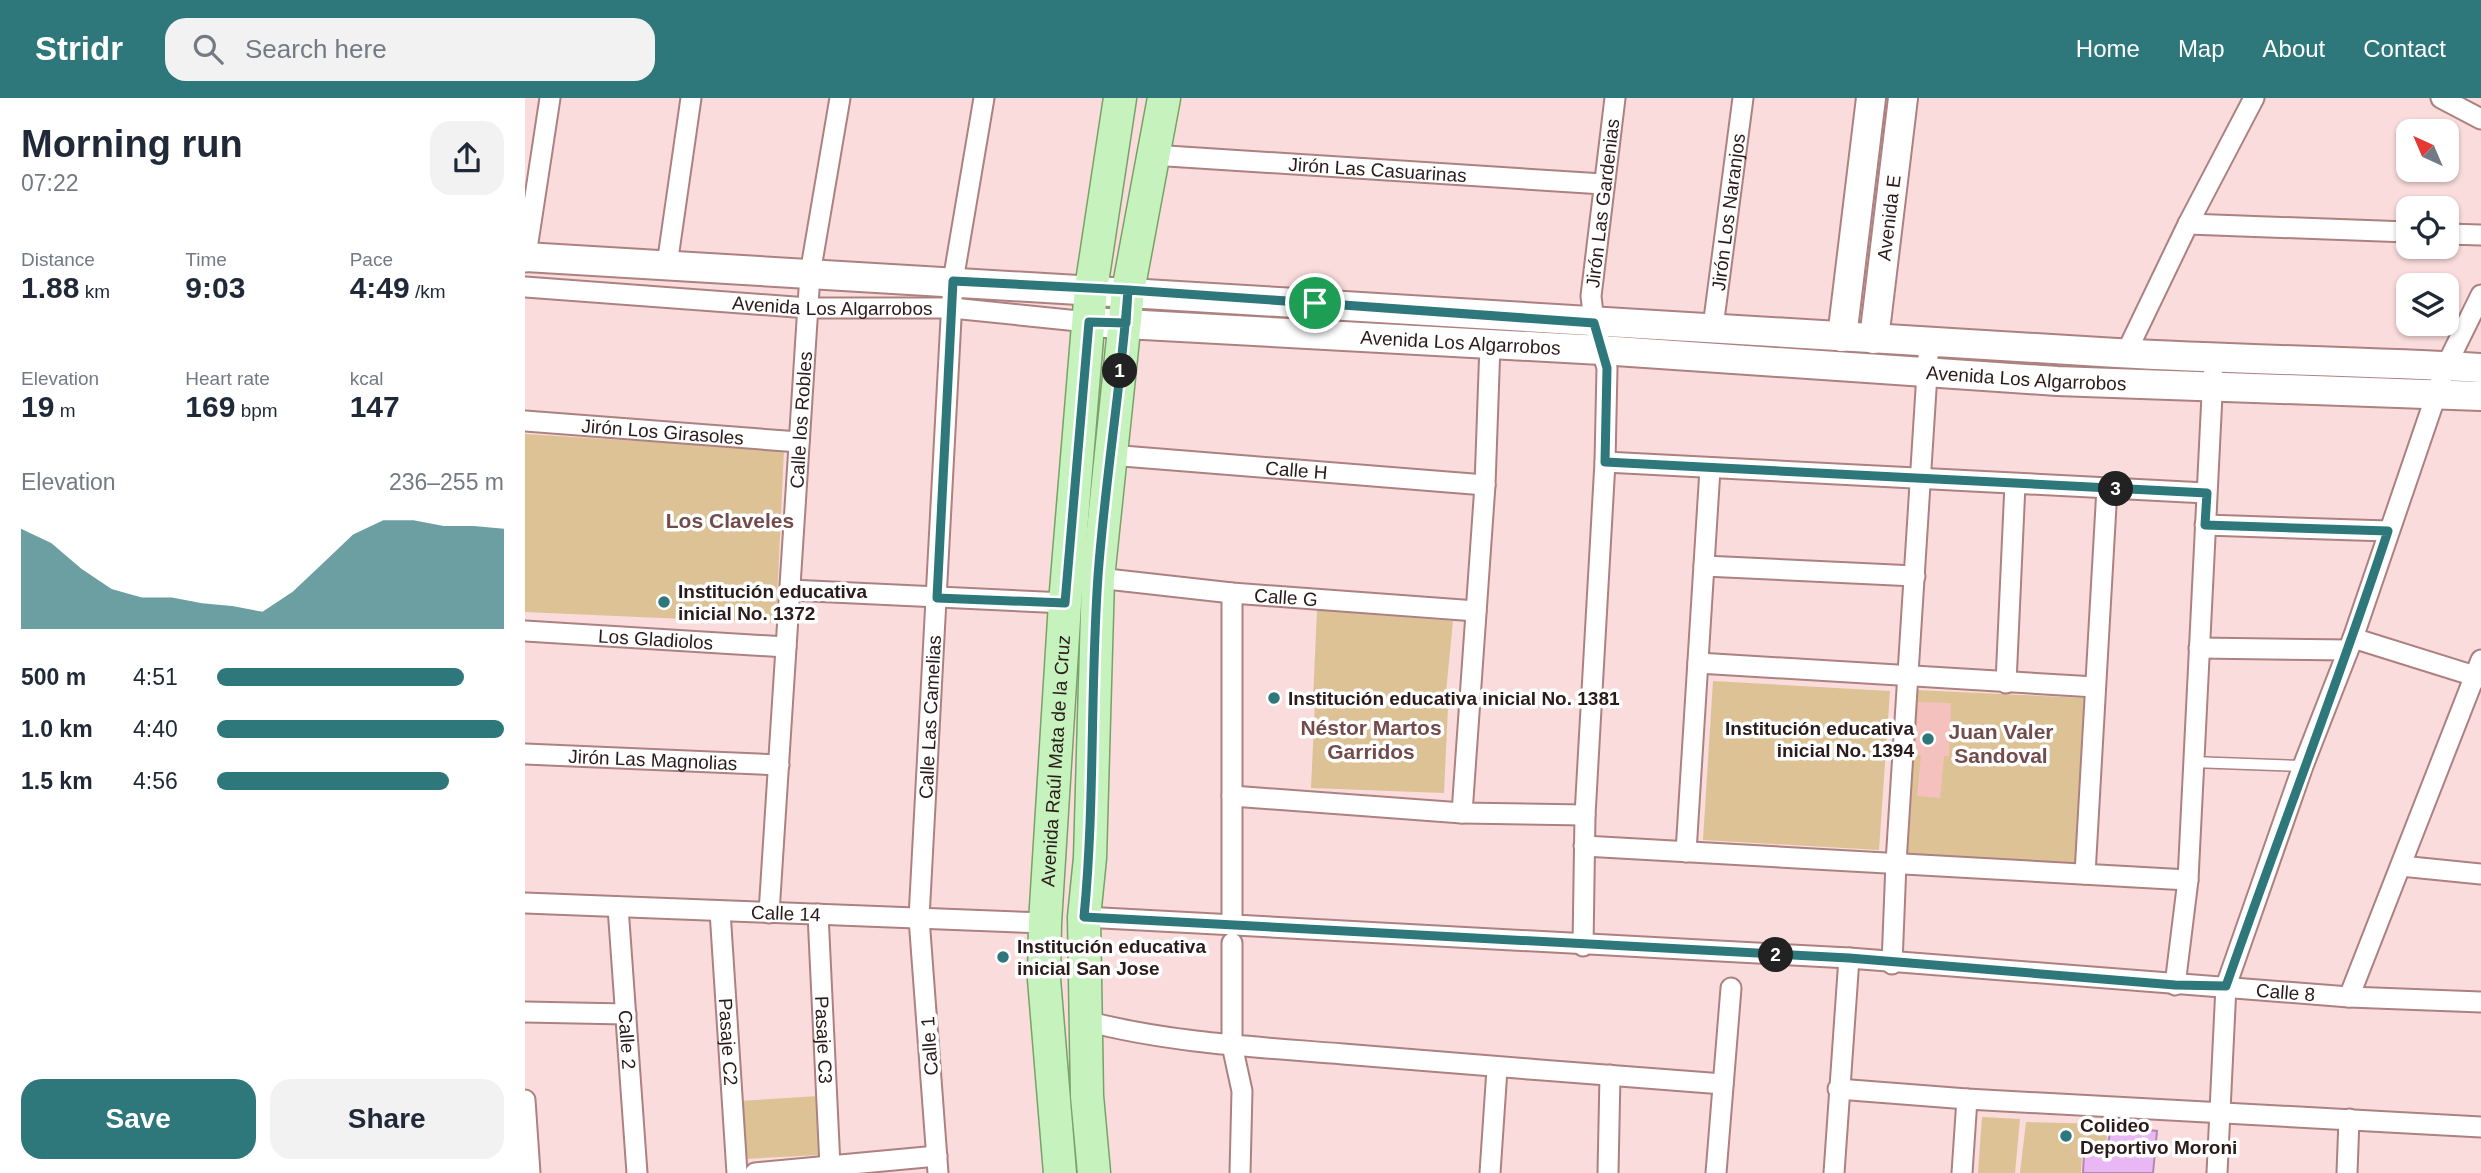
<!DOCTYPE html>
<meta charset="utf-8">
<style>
:root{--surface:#fff;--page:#f2f2f3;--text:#1f2937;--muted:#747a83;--accent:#2e777b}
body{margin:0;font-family:Arial,sans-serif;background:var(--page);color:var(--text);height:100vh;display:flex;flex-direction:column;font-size:26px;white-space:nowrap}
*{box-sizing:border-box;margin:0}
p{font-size:23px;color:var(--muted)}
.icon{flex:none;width:38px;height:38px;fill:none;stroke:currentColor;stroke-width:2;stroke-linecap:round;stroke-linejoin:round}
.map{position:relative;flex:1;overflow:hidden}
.sheet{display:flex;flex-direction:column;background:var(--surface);width:525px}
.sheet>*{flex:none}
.needle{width:46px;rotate:316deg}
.tools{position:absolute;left:1871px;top:21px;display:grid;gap:14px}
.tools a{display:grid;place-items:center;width:63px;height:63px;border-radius:14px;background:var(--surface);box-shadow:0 2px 5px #0004;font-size:35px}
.pin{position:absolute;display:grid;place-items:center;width:60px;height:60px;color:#fff;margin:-30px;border:4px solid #fff;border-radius:50%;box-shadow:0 2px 7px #0007}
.km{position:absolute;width:35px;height:35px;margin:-18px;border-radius:50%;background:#222;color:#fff;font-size:19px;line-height:35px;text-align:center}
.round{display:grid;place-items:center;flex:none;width:74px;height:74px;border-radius:21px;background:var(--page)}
.overview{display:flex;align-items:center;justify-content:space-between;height:119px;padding:0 21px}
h1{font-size:38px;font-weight:700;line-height:52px}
.figures{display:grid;grid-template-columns:repeat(3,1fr);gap:10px;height:119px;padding:7px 21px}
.figures div{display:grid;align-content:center}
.figures b{font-size:30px;font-weight:700}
.figures small{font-size:19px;font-weight:400}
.figures p{font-size:19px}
.chart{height:196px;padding:14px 21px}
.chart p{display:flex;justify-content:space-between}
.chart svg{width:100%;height:126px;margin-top:7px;fill:var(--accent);opacity:.7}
.cta{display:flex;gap:14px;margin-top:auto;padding:14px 21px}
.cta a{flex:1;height:80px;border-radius:21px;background:var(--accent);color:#fff;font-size:28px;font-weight:700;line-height:80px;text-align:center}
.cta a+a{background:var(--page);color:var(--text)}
ul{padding:0 21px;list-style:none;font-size:23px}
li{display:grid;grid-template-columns:112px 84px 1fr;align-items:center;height:52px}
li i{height:18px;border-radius:9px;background:var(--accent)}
header{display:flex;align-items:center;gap:42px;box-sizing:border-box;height:98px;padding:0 35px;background:var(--accent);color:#fff}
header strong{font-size:33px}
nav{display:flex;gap:38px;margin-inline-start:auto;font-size:24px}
.search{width:490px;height:63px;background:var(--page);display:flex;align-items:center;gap:18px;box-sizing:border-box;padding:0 24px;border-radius:21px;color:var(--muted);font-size:26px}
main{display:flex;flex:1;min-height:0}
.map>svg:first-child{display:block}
.green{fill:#ddc295}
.water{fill:#eab7f5;stroke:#b188b4;stroke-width:2}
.building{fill:#f5c1bf}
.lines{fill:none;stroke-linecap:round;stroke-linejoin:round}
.lane-casing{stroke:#ac8180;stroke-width:13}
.street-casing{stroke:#ac8180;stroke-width:23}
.secondary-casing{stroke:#ac8180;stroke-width:32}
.primary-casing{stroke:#77a268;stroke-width:35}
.lane{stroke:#fff;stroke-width:10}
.street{stroke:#fff;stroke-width:19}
.secondary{stroke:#fff;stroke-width:28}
.primary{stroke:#c6f2bd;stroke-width:32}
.route-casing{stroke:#fff;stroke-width:14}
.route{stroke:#2e777b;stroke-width:9}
.poi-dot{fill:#2e777b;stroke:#fff;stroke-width:2.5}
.labels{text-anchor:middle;stroke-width:7;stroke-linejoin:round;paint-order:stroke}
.street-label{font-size:19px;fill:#2c1b1b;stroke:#fff}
.poi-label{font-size:19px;font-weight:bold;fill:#2c1b1b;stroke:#fff;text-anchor:start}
.neighbourhood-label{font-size:21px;font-weight:bold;fill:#724b4a;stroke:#fff}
</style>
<header>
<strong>Stridr</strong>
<div class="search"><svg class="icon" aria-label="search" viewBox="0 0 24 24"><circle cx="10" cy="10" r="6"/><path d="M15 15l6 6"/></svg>Search here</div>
<nav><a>Home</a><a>Map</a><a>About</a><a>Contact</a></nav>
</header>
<main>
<section class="sheet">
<div class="overview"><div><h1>Morning run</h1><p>07:22</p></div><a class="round"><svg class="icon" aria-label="share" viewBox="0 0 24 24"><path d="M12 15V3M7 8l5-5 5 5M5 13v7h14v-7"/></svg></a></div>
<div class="figures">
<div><p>Distance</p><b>1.88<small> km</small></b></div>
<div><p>Time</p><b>9:03</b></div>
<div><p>Pace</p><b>4:49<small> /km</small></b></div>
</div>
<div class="figures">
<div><p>Elevation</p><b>19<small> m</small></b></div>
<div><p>Heart rate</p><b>169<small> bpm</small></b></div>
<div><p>kcal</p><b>147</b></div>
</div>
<div class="chart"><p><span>Elevation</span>236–255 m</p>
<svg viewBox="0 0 160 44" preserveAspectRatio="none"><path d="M0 44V9L10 14L20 23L30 30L40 33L50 33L60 35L70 36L80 38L90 31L100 21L110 11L120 6L130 6L140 8L150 8L160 9V44z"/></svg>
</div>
<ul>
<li><b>500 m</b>4:51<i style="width:86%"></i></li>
<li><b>1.0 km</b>4:40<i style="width:100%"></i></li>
<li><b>1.5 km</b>4:56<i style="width:81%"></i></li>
</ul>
<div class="cta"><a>Save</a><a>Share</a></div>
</section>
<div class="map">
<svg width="1956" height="1075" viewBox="0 0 1956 1075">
<rect width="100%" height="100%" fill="#f9dcdb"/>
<g class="green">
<polygon points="0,336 259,352 251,525 0,514"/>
<polygon points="792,512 928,523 920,604 788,602"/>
<polygon points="1188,583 1365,593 1354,752 1178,742"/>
<polygon points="1391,592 1559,600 1550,765 1379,756"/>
<polygon points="790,604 923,609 919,695 786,690"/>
<polygon points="294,998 298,1052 294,1057 219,1061 214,1003"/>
<polygon points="1457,1019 1495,1021 1490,1075 1453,1075"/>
<polygon points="1501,1024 1584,1026 1580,1050 1557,1054 1556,1075 1495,1075"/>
</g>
<polygon class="water" points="1587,1028 1632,1033 1628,1075 1558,1075 1559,1055 1581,1052"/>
<polygon class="building" points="1393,604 1426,605 1424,658 1419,658 1415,700 1392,698 1396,657 1390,657"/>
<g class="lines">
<g class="lane-casing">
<polyline id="lane" points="1667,664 1778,668"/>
</g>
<g class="street-casing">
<g id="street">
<polyline points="1916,0 1956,21"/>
<path id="s1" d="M627,57L1078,86"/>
<polyline points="1663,126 1883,134"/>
<polyline points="1922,136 1956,137"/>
<polyline points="0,164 25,0"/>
<polyline points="142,167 166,0"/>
<path id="s2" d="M0,189L283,210H427L563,224"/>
<path id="s3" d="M1188,229L1218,0"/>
<polyline points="1601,255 1663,126 1729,0"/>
<path id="s4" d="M0,323L274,344"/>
<path id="s5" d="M585,357L960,387"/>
<polyline points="1080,364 1681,395"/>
<polyline points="1680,427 1863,433"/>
<polyline points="1179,468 1390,478"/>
<path id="s6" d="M573,480L707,495L951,513"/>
<polyline points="265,492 540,505"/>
<polyline points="707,495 707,828"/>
<path id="s7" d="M0,533L261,549"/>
<polyline points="1828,540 1956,580"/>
<polyline points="1674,550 1823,552"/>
<polyline points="1173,565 1570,589"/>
<polyline points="1481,585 1490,386"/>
<path id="s8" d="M0,656L254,667"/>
<polyline points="707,698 937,715 1060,717"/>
<polyline points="937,715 960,387 965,246"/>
<polyline points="1059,748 1663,782"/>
<polyline points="1161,754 1185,371"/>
<polyline points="1876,768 1956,776"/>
<polyline points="1560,776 1582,390"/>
<path id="s9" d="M0,805L520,825"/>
<path id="s10" d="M93,809L112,1075"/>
<path id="s11" d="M195,813L212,1075"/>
<path id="s12" d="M244,815L285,176L315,0"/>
<path id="s13" d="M293,816L305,1068"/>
<path id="s14" d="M559,819L1324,860L1824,899L1956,904"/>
<polyline points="707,845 707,947 717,993 715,1075"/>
<path id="s15" d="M1058,848L1060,717L1080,364L1082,270L1069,225L1066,198L1090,0"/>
<polyline points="1367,866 1371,765 1404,244"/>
<polyline points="1650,887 1663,782 1688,277"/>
<polyline points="1824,899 1956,562"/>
<polyline points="0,914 101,916"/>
<path d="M561,923C645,945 732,949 818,956C945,967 1071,976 1198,986"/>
<polyline points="1313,991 1442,1001 1956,1029"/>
<polyline points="0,1002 5,1075"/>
<polyline points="230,1075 412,1058"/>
<path id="s16" d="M413,1075L394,820L428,183L459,0"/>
<polyline points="965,1075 972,971"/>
<polyline points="1083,1075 1085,977"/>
<polyline points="1191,1075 1206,890"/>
<polyline points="1309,1075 1324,860"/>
<polyline points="1437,1075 1442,1001"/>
<polyline points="1692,1075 1701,888 1778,668 1828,540 1921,268 1956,197"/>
<polyline points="1822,1075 1824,1021"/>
</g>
</g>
<g class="secondary-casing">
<g id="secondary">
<path d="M0,159C531,189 1061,224 1592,255C1713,262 1835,263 1956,270"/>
<path id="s17" d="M563,224L1076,252L1532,283L1956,298"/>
<polyline points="1317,239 1346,0"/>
<path id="s18" d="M1349,241L1378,0"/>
</g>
</g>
<g class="primary-casing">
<g id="primary">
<path id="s19" d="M535,1075L519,881L520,825L540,505L566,191L595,0"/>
<polyline points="569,1075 562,998 559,819 565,760 573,480 603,193 639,0"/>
</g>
</g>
<use href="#lane" class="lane"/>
<use href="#street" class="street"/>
<use href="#secondary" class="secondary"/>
<use href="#primary" class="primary"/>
</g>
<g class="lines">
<g class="route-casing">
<path id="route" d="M790,205L603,192L601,225L564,224L540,505L412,500L428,183L603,192C596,288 580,383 573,478C565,592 570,705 559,819L1324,860L1650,887L1701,888C1754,736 1813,586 1863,433L1680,427L1682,395L1080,364L1082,270L1069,225L790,205"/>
</g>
<use href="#route" class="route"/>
</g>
<g class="poi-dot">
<circle cx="139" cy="504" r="7"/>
<circle cx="749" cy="600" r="7"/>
<circle cx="1403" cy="641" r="7"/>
<circle cx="478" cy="859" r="7"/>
<circle cx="1541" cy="1038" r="7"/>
</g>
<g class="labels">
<g class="street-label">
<text dy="7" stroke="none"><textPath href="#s1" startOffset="226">Jirón Las Casuarinas</textPath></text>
<text dy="7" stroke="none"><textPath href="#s15" startOffset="746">Jirón Las Gardenias</textPath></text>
<text dy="7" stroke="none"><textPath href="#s3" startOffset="116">Jirón Los Naranjos</textPath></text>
<text dy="7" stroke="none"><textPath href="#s18" startOffset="122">Avenida E</textPath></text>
<text dy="7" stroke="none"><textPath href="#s2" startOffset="308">Avenida Los Algarrobos</textPath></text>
<text dy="7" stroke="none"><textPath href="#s17" startOffset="373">Avenida Los Algarrobos</textPath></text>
<text dy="7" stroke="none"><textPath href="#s17" startOffset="940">Avenida Los Algarrobos</textPath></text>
<text dy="7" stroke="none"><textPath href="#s12" startOffset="494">Calle los Robles</textPath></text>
<text dy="7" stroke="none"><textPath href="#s4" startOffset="138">Jirón Los Girasoles</textPath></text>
<text dy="7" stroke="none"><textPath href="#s5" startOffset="187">Calle H</textPath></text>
<text dy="7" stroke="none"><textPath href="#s6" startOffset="189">Calle G</textPath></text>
<text dy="7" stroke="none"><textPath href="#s7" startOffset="131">Los Gladiolos</textPath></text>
<text dy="7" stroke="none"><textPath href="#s16" startOffset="457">Calle Las Camelias</textPath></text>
<text dy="7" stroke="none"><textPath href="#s8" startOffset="128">Jirón Las Magnolias</textPath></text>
<text dy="7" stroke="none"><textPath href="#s19" startOffset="413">Avenida Raúl Mata de la Cruz</textPath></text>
<text dy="7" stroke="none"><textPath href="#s9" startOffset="261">Calle 14</textPath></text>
<text dy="7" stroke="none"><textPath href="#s14" startOffset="1204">Calle 8</textPath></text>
<text dy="7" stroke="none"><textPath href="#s10" startOffset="133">Calle 2</textPath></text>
<text dy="7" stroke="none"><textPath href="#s13" startOffset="126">Pasaje C3</textPath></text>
<text dy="7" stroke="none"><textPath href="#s11" startOffset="131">Pasaje C2</textPath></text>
<text transform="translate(404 948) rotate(-94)" y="7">Calle 1</text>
</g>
<g class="poi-label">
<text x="153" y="500">Institución educativa<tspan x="153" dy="22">inicial No. 1372</tspan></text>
<text x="763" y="607">Institución educativa inicial No. 1381</text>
<text x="1389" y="637" text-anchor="end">Institución educativa<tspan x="1389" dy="22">inicial No. 1394</tspan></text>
<text x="492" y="855">Institución educativa<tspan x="492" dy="22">inicial San Jose</tspan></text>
<text x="1555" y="1034">Colideo<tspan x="1555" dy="22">Deportivo Moroni</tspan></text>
</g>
<g class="neighbourhood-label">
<text x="205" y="430">Los Claveles</text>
<text x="846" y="637">Néstor Martos<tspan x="846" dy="24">Garridos</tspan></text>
<text x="1476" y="641">Juan Valer<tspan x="1476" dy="24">Sandoval</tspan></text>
</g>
</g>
</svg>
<div class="tools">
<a><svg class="needle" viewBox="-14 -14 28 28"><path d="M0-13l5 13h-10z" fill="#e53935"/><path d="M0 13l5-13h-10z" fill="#747a83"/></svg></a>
<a><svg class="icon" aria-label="locate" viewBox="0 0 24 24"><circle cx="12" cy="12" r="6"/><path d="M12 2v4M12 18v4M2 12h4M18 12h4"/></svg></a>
<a><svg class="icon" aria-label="layers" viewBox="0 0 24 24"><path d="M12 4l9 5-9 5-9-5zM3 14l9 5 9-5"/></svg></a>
</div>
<div class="pin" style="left:790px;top:205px;background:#1e9e55"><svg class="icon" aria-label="arrive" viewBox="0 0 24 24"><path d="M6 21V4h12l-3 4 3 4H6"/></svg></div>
<b class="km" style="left:595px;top:273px">1</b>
<b class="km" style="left:1251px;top:857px">2</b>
<b class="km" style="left:1591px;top:391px">3</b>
</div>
</main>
